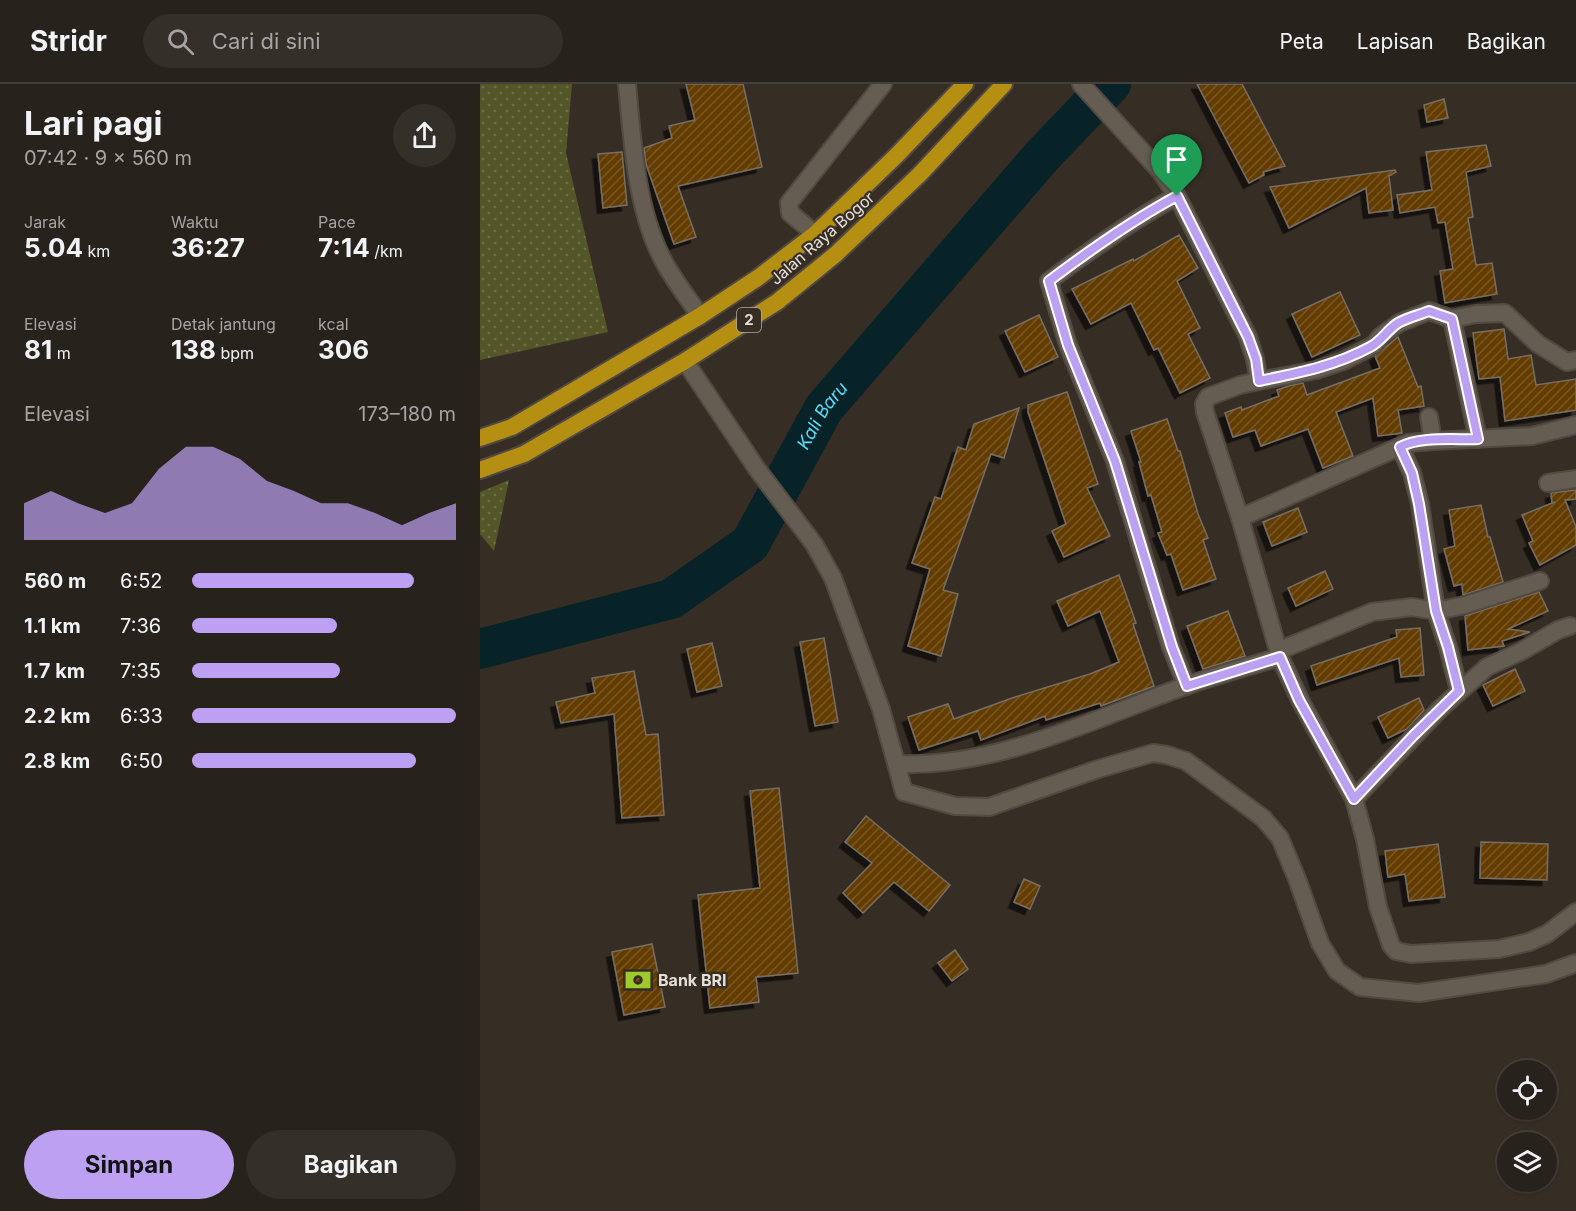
<!DOCTYPE html>
<html lang="id">
<meta charset="utf-8">
<style>
:root{--surface:#28221c;--page:#342f29;--text:#f1f3f6;--muted:#a5a4a3;--line:#443f3b;--accent:#bca0f2}
body{margin:0;font-family:Inter,sans-serif;background:var(--page);color:var(--text);height:100vh;display:flex;flex-direction:column;font-size:22px;white-space:nowrap}
*{box-sizing:border-box;margin:0}
p{font-size:20px;color:var(--muted)}
.icon{flex:none;width:33px;height:33px;fill:none;stroke:currentColor;stroke-width:2;stroke-linecap:round;stroke-linejoin:round}
.map{position:relative;flex:1;overflow:hidden}
.details{display:flex;flex-direction:column;background:var(--surface);width:480px}
.details>*{flex:none}
.tools{position:absolute;left:1017px;top:976px;display:grid;gap:12px}
.tools a{display:grid;place-items:center;width:60px;height:60px;border-radius:50%;background:var(--surface);box-shadow:0 2px 4px #0004,0 0 0 2px var(--line);font-size:30px}
.pin{position:absolute;display:grid;place-items:center;width:51px;height:51px;color:#fff;margin:-62px -26px;border-radius:50% 50% 50% 0;rotate:-45deg;box-shadow:0 0 6px #0007}
.pin .icon{rotate:45deg}
.round{display:grid;place-items:center;flex:none;width:63px;height:63px;border-radius:32px;background:var(--page)}
.overview{display:flex;align-items:center;justify-content:space-between;height:102px;padding:0 24px}
h1{font-size:33px;font-weight:700;line-height:45px}
.stats{display:grid;grid-template-columns:repeat(3,1fr);gap:9px;height:102px;padding:6px 24px}
.stats div{display:grid;align-content:center}
.stats b{font-size:26px;font-weight:700}
.stats small{font-size:16px;font-weight:400}
.stats p{font-size:16px}
.chart{height:168px;padding:12px 24px}
.chart p{display:flex;justify-content:space-between}
.chart svg{width:100%;height:108px;margin-top:6px;fill:var(--accent);opacity:.7}
.primary-button{display:flex;gap:12px;margin-top:auto;padding:12px 24px}
.primary-button a{flex:1;height:69px;border-radius:36px;background:var(--accent);color:#111;font-size:24px;font-weight:700;line-height:69px;text-align:center}
.primary-button a+a{background:var(--page);color:var(--text)}
ul{padding:0 24px;list-style:none;font-size:20px}
li{display:grid;grid-template-columns:96px 72px 1fr;align-items:center;height:45px}
li i{height:15px;border-radius:8px;background:var(--accent)}
header{display:flex;align-items:center;gap:36px;box-sizing:border-box;height:84px;padding:0 30px;background:var(--surface);border-bottom:2px solid var(--line)}
header strong{font-size:28px}
nav{display:flex;gap:33px;margin-inline-start:auto;font-size:21px}
.search{width:420px;height:54px;background:var(--page);display:flex;align-items:center;gap:15px;box-sizing:border-box;padding:0 21px;border-radius:33px;color:var(--muted);font-size:22px}
main{display:flex;flex:1;min-height:0}
.map>svg:first-child{display:block}
.green{fill:url(#green-dots)}
.lines{fill:none;stroke-linecap:round;stroke-linejoin:round}
.river{stroke:#072328;stroke-width:40}
.building{fill:url(#building-hatch);stroke:#786e64;stroke-width:1.5;filter:url(#shadow)}
.minor-casing{stroke:#524a42;stroke-width:20}
.tertiary-casing{stroke:#524a42;stroke-width:20}
.trunk-casing{stroke:#524a42;stroke-width:20}
.minor{stroke:#655c52;stroke-width:16}
.tertiary{stroke:#655c52;stroke-width:16}
.trunk{stroke:#b48f11;stroke-width:16}
.route-casing{stroke:#fff;stroke-width:12}
.route{stroke:#bca0f2;stroke-width:8}
.labels{text-anchor:middle;stroke-width:4.5;stroke-linejoin:round;paint-order:stroke}
.shield{fill:#362e25;stroke:#b0aaa3;stroke-width:1.5}
.shield-label{font-size:15px;font-weight:bold;fill:#e5dfd9}
.street-label{font-size:16px;fill:#e5dfd9;stroke:#362e25}
.poi-label{font-size:16px;font-weight:bold;fill:#e5dfd9;stroke:#362e25;text-anchor:start}
.water-label{font-size:18px;font-style:italic;fill:#5bdbf2;stroke:#362e25}
</style>
<header>
<strong>Stridr</strong>
<div class="search"><svg class="icon" aria-label="search" viewBox="0 0 24 24"><circle cx="10" cy="10" r="6"/><path d="M15 15l6 6"/></svg>Cari di sini</div>
<nav><a>Peta</a><a>Lapisan</a><a>Bagikan</a></nav>
</header>
<main>
<section class="details">
<div class="overview"><div><h1>Lari pagi</h1><p>07:42 · 9 × 560 m</p></div><a class="round"><svg class="icon" aria-label="share" viewBox="0 0 24 24"><path d="M12 15V3M7 8l5-5 5 5M5 13v7h14v-7"/></svg></a></div>
<div class="stats">
<div><p>Jarak</p><b>5.04<small> km</small></b></div>
<div><p>Waktu</p><b>36:27</b></div>
<div><p>Pace</p><b>7:14<small> /km</small></b></div>
</div>
<div class="stats">
<div><p>Elevasi</p><b>81<small> m</small></b></div>
<div><p>Detak jantung</p><b>138<small> bpm</small></b></div>
<div><p>kcal</p><b>306</b></div>
</div>
<div class="chart"><p><span>Elevasi</span>173–180 m</p>
<svg viewBox="0 0 160 44" preserveAspectRatio="none"><path d="M0 44V29L10 24L20 29L30 33L40 29L50 15L60 6L70 6L80 11L90 20L100 24L110 29L120 29L130 33L140 38L150 33L160 29V44z"/></svg>
</div>
<ul>
<li><b>560 m</b>6:52<i style="width:84%"></i></li>
<li><b>1.1 km</b>7:36<i style="width:55%"></i></li>
<li><b>1.7 km</b>7:35<i style="width:56%"></i></li>
<li><b>2.2 km</b>6:33<i style="width:100%"></i></li>
<li><b>2.8 km</b>6:50<i style="width:85%"></i></li>
</ul>
<div class="primary-button"><a>Simpan</a><a>Bagikan</a></div>
</section>
<div class="map">
<svg width="1096" height="1127" viewBox="0 0 1096 1127">
<defs>
<pattern id="green-dots" width="8" height="8" patternUnits="userSpaceOnUse" patternTransform="scale(1.5)"><rect width="8" height="8" fill="#535728"/><path d="M2 2h.1M6 6h.1" fill="none" stroke="#6c6f47" stroke-width="1.8" stroke-linecap="round"/></pattern>
<pattern id="building-hatch" width="6" height="6" patternUnits="userSpaceOnUse" patternTransform="scale(1.5)"><rect width="6" height="6" fill="#633c01"/><path d="M-1 1l2-2M0 6l6-6M5 7l2-2" fill="none" stroke="#795825"/></pattern>
<filter id="shadow"><feDropShadow dx="-5.5" dy="5.5" stdDeviation="0" flood-color="#0009"/></filter>
</defs>
<rect width="100%" height="100%" fill="#362e25"/>
<g class="green">
<polygon points="0,0 92,0 86,69 128,248 0,276"/>
<polygon points="29,396 14,467 0,450 0,408"/>
</g>
<g class="lines">
<path class="river" id="s1" d="M0,565L191,515L270,460L344,324L563,71L631,0"/>
</g>
<g class="building">
<polygon points="206,0 263,0 282,83 198,102 216,153 194,160 166,80 164,64 192,54 189,42 215,36"/>
<polygon points="717,0 762,0 805,82 783,88 784,91 769,99"/>
<polygon points="964,15 968,34 947,38 944,21"/>
<polygon points="1006,61 1011,82 986,88 993,133 988,134 996,181 1012,179 1017,210 965,219 960,187 973,185 965,138 958,139 955,123 920,129 917,111 952,106 946,68"/>
<polygon points="142,68 147,121 123,124 118,70"/>
<polygon points="915,86 916,88 909,92 913,126 889,129 886,104 809,144 790,103"/>
<polygon points="699,151 718,184 697,197 720,244 708,250 730,294 700,309 678,264 674,266 651,219 611,240 592,205 653,175 654,177"/>
<polygon points="860,208 880,251 832,273 812,230"/>
<polygon points="559,231 578,273 545,288 525,247"/>
<polygon points="1024,245 1028,275 1051,271 1056,301 1096,295 1096,326 1025,337 1020,293 999,295 993,249"/>
<polygon points="918,253 938,303 941,302 944,322 918,326 922,349 898,352 893,314 856,328 873,372 843,384 828,345 781,362 775,346 753,353 745,329 761,323 762,326 799,312 797,306 812,301 823,299 827,311 900,284 895,272"/>
<polygon points="587,308 618,400 607,404 630,452 584,473 572,447 586,440 548,328 548,321"/>
<polygon points="539,324 524,374 511,370 463,506 478,510 461,572 428,562 450,485 432,479 455,413 461,415 478,363 486,366 494,340"/>
<polygon points="687,335 698,367 700,367 718,430 728,454 723,456 736,495 703,506 691,470 687,471 678,449 682,448 671,411 668,412 659,378 661,378 651,347"/>
<polygon points="1096,406 1096,415 1085,416 1096,443 1096,461 1060,481 1049,459 1053,457 1042,431 1075,418 1072,419 1071,409"/>
<polygon points="1001,421 1008,453 1010,453 1023,498 983,511 982,500 974,502 964,465 975,462 969,426"/>
<polygon points="818,424 827,448 792,462 783,438"/>
<polygon points="845,487 853,505 816,522 808,504"/>
<polygon points="639,491 656,539 653,540 674,602 621,622 620,619 566,636 565,632 501,656 498,647 439,666 428,633 468,620 474,635 535,613 610,590 639,578 620,527 588,542 577,517"/>
<polygon points="1059,508 1068,527 1028,545 1050,548 1022,557 1024,562 988,566 985,532"/>
<polygon points="748,527 765,572 723,585 707,542"/>
<polygon points="940,544 944,591 921,593 919,574 837,601 831,582 917,553 916,546"/>
<polygon points="344,554 358,638 335,642 320,558"/>
<polygon points="232,559 242,602 217,608 207,565"/>
<polygon points="1035,585 1045,607 1013,622 1003,601"/>
<polygon points="154,587 166,651 178,650 184,731 142,734 134,630 81,639 76,618 115,609 112,594"/>
<polygon points="939,614 944,626 927,645 908,654 898,633"/>
<polygon points="299,704 318,889 276,893 279,918 230,924 218,811 280,804 270,707"/>
<polygon points="386,732 470,801 449,827 414,798 383,829 363,809 392,779 365,758"/>
<polygon points="1001,758 1068,760 1067,796 1000,794"/>
<polygon points="958,760 965,813 929,817 925,790 908,793 905,767"/>
<polygon points="544,795 560,802 550,825 534,818"/>
<polygon points="172,860 185,923 144,931 132,868"/>
<polygon points="475,866 488,885 472,897 458,879"/>
</g>
<g class="lines">
<g class="minor-casing">
<g id="minor">
<path d="M147,0C152,54 156,121 180,170C190,192 207,212 220,232"/>
<polyline points="601,0 680,87 697,112 768,253 775,275 779,297 760,301 728,313 724,320 725,328 760,434 800,573 820,616 874,715 885,755 898,823 911,861 916,867 931,870 1019,865 1049,858 1067,850 1096,828"/>
<path d="M697,112C651,137 610,166 569,197L588,261L635,377L691,563L707,602"/>
<polyline points="335,150 310,129 309,119 403,0"/>
<polyline points="972,235 998,355"/>
<polyline points="779,297 836,286 863,277 894,261 901,252 919,239 949,227 972,235 996,230 1025,229 1058,260 1087,278 1096,276"/>
<polyline points="953,357 1052,352 1096,341"/>
<polyline points="1068,399 1096,395"/>
<polyline points="760,434 928,359 953,357 949,333"/>
<polyline points="798,567 892,528 932,523 956,527 940,420 932,389 920,363"/>
<polyline points="979,607 968,563 956,527 985,521 1060,497"/>
<path d="M417,680C518,684 615,634 708,601C738,591 769,582 800,573"/>
<polyline points="874,715 960,625 1007,583 1040,568 1078,546 1090,542"/>
</g>
</g>
<g class="tertiary-casing">
<polyline id="tertiary" points="205,277 277,385 334,460 353,494 401,625 424,708 475,722 509,723 615,686 673,669 687,671 706,677 783,734 800,754 817,795 840,859 857,887 880,903 939,909 1066,890 1096,879"/>
</g>
<g class="trunk-casing">
<g id="trunk">
<polyline points="0,354 32,343 220,232 279,193 335,150 416,72 485,0"/>
<polyline points="0,386 44,370 205,277 297,218 356,170 440,90 524,0"/>
</g>
</g>
<use href="#minor" class="minor"/>
<use href="#tertiary" class="tertiary"/>
<use href="#trunk" class="trunk"/>
</g>
<g class="lines">
<g class="route-casing">
<path id="route" d="M697,112L768,253L776,275L779,297C818,289 855,282 890,263C901,258 908,245 918,239C927,234 939,231 949,227L972,235L998,355C975,356 940,352 920,363L932,389L939,420L956,527L968,563L979,607L933,652L874,715L819,616L800,573L707,602L692,563L635,377L588,261L569,197C610,166 651,137 697,112Z"/>
</g>
<use href="#route" class="route"/>
</g>
<defs>
<g id="bank-bare" transform="scale(2.07)"><path d="M-6-4H6V4H-6ZM0-2.3a2.3 2.3 0 1 0 0 4.6a2.3 2.3 0 1 0 0-4.6Z" fill="#9fca2d" stroke="#362e25" stroke-width="2.5" paint-order="stroke"/></g>
</defs>
<g fill-rule="evenodd">
<use href="#bank-bare" x="158" y="896"/>
</g>
<g class="labels">
<rect class="shield" x="257" y="224" width="24" height="24" rx="4.5"/>
<g class="shield-label">
<text x="269" y="241">2</text>
</g>
<g class="street-label">
<text transform="translate(342 154) rotate(-41)" y="6">Jalan Raya Bogor</text>
</g>
<g class="poi-label">
<text x="178" y="902">Bank BRI</text>
</g>
<g class="water-label">
<text dy="6" stroke="none"><textPath href="#s1" startOffset="441">Kali Baru</textPath></text>
</g>
</g>
</svg>
<div class="tools">
<a><svg class="icon" aria-label="locate" viewBox="0 0 24 24"><circle cx="12" cy="12" r="6"/><path d="M12 2v4M12 18v4M2 12h4M18 12h4"/></svg></a>
<a><svg class="icon" aria-label="layers" viewBox="0 0 24 24"><path d="M12 4l9 5-9 5-9-5zM3 14l9 5 9-5"/></svg></a>
</div>
<div class="pin" style="left:697px;top:112px;background:#1e9e55"><svg class="icon" aria-label="arrive" viewBox="0 0 24 24"><path d="M6 21V4h12l-3 4 3 4H6"/></svg></div>
</div>
</main>
